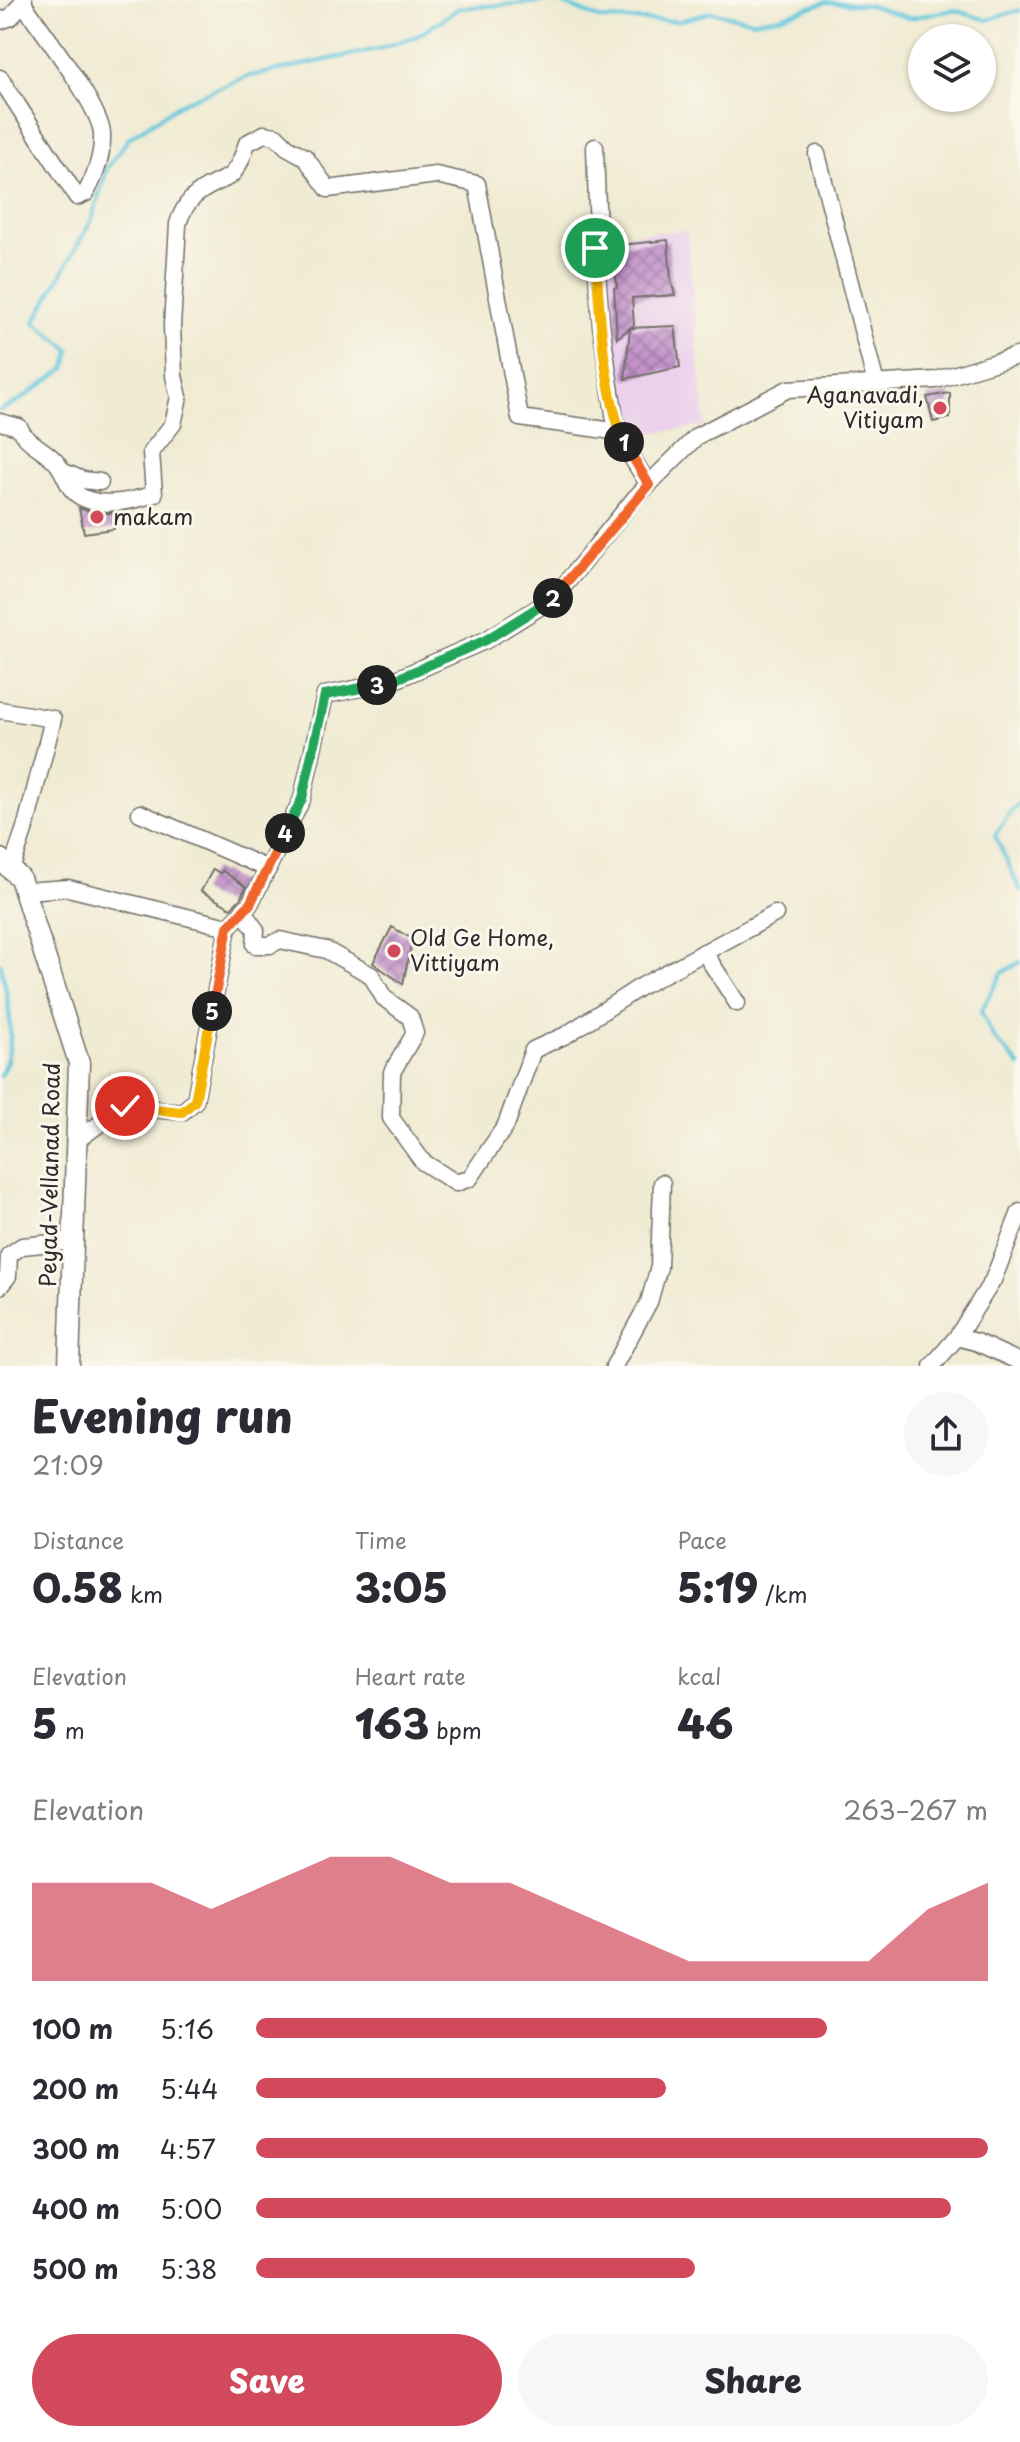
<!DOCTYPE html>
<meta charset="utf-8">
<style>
:root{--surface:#fff;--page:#f7f7f7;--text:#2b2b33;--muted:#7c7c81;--accent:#d1495b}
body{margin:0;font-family:"Playpen Sans",sans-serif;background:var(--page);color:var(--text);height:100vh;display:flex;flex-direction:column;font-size:30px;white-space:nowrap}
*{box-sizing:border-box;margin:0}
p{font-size:26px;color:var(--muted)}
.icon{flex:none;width:44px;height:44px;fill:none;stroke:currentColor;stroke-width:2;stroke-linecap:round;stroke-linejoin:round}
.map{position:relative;height:1366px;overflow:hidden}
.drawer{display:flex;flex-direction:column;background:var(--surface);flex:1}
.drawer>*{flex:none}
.tools{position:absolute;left:908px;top:24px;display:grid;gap:16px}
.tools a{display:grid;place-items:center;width:88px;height:88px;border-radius:50%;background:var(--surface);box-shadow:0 2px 6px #0004;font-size:40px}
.pin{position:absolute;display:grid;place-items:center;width:68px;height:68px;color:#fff;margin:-34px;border:4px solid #fff;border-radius:50%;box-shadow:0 2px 8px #0007}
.km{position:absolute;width:40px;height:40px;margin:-20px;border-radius:50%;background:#222;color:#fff;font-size:22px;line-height:40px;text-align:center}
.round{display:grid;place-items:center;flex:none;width:84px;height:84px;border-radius:42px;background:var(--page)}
.overview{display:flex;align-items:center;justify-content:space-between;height:136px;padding:0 32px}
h1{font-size:44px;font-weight:800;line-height:60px}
.figures{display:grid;grid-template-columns:repeat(3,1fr);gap:12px;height:136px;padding:8px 32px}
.figures div{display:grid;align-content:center}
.figures b{font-size:40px;font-weight:800}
.figures small{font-size:22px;font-weight:400}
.figures p{font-size:22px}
.chart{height:224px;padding:16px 32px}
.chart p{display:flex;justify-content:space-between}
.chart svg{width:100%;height:144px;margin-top:8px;fill:var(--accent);opacity:.7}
.action{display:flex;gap:16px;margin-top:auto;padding:16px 32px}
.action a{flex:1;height:92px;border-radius:48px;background:var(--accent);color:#fff;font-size:32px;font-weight:800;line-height:92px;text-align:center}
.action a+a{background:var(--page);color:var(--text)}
ul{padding:0 32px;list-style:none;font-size:26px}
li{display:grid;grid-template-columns:128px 96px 1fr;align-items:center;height:60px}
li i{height:20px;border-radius:10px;background:var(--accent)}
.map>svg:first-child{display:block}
.built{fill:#ebd1eb}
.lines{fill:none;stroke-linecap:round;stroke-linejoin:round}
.stream{stroke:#60c6dd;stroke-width:4}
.building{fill:url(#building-cross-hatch)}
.minor-casing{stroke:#706e66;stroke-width:19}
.major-casing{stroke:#706e66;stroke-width:23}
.minor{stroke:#fff;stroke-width:16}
.major{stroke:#fff;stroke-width:20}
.split-1-casing{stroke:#fff;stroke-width:16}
.split-2-casing{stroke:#fff;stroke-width:16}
.split-3-casing{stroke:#fff;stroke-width:16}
.split-4-casing{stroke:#fff;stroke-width:16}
.split-5-casing{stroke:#fff;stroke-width:16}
.split-6-casing{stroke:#fff;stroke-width:16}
.split-1{stroke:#f5b400;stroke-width:10}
.split-2{stroke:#f0652b;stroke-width:10}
.split-3{stroke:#22a559;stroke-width:10}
.split-4{stroke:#22a559;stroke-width:10}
.split-5{stroke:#f0652b;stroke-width:10}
.split-6{stroke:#f5b400;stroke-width:10}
.poi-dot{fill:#d1495b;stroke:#fbf7ec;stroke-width:3}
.labels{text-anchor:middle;stroke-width:6;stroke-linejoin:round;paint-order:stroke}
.poi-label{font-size:22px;fill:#2b2b2b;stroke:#fbf7ec;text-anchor:start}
.street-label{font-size:22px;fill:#2b2b2b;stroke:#fbf7ec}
</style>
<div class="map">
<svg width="1020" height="1366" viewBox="0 0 1020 1366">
<defs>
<pattern id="building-cross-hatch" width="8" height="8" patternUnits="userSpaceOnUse" patternTransform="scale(2)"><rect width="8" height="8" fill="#c393cb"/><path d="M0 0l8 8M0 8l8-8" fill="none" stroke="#9f78a5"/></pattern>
</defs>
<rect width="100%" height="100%" fill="#fbf7ec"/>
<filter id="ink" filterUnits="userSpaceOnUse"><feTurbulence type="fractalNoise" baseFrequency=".0125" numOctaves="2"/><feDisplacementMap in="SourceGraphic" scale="16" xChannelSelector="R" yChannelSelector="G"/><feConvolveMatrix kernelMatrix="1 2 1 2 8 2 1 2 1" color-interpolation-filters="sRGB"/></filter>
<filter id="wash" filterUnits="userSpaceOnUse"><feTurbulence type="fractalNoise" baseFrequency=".006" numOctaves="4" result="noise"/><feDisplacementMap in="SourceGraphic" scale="32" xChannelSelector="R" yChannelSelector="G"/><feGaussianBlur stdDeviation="1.8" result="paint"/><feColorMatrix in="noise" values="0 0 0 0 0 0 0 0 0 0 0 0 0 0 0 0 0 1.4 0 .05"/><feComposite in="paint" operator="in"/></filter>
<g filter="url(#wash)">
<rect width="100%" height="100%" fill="#f0ebd3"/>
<polygon class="built" points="687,231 705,426 617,437 601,235"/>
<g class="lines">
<g class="stream">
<polyline points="0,410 17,402 66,368 70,350 35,322 92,219 107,168 129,138 183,102 246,77 378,49 417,36 460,8 556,1 601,19 679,21 712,12 753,21 780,17 826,2 868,5 909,18 954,10 987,20 1020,10"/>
<polyline points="1020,802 1011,811 995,835 1020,890"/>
<polyline points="1020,962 1002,973 981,1011 993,1037 1020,1066"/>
<path d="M0,963C8,994 18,1047 0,1076"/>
</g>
</g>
<g id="blocks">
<g class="building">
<polygon points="668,240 671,280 675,295 632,298 634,325 617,338 614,288 617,287 612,246"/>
<polygon points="675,326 680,367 625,379 630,328"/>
<polygon points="950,393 950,418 933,422 927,397"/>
<polygon points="79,508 96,513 113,513 114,529 84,533"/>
<polygon points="213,869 220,873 223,871 246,887 240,899 231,908 201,891"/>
<polygon points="392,927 412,939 403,984 373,963"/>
</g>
</g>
</g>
<g filter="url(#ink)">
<use href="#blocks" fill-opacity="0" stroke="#706e66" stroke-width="2"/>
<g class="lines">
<g class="minor-casing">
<g id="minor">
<polyline points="0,21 11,17 24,0"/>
<path d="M0,78L77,197L86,193C95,176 103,154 102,134C101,107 40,28 22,2"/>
<polyline points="595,147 598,235 595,248 601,325 615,420 627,450 649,485"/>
<polyline points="817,154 876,384"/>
<path d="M0,422L19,427C26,443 43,448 55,461C63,469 65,479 71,488C88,511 131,502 154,494L151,452L173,424L179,397L174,376L172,326L178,224C184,203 196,192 216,183C221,180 229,178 233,173C239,166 244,153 247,143L264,134L276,136L287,147L305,157L328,189L436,175L477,184L520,418L620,432"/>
<polyline points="64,472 83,480 100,482"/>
<polyline points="0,710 53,719 26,825 11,870"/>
<polyline points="140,813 268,869"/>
<polyline points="24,891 68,888 228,927 250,904 302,799 325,695 390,682 486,640 554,598 635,498 697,436 788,389 936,380 1020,355"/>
<polyline points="243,912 256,930 255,945 270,945 280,940 326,950 371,975 384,998 410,1017 415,1033 392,1072 391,1118 423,1162 456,1183 470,1178 506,1125 533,1050 566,1035 640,987 775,914"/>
<polyline points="704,952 737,1003"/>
<polyline points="77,1140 125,1106 182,1112 195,1101 228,927"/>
<polyline points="0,1286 8,1276 9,1255 22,1246 73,1241"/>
<polyline points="957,1337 993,1280 1020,1212"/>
<polyline points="614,1366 649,1302 659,1267 662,1183"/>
<polyline points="932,1366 957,1337 976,1342 1020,1362"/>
</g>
</g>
<g class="major-casing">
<polyline id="major" points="0,859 20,878 79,1063 69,1366"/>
</g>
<use href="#minor" class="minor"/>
<use href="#major" class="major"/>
</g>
</g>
<g class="lines" filter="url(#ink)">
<g class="split-1-casing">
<path id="split-1" d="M595,248C600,310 602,385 624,442"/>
</g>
<g class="split-2-casing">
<polyline id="split-2" points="553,598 649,485 624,442"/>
</g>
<g class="split-3-casing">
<polyline id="split-3" points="377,685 390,682 486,640 553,598"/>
</g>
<g class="split-4-casing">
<polyline id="split-4" points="285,833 302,799 325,695 377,685"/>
</g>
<g class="split-5-casing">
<polyline id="split-5" points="212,1011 228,927 250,904 285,833"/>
</g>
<g class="split-6-casing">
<polyline id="split-6" points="125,1106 182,1112 195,1101 212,1011"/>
</g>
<use href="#split-1" class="split-1"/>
<use href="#split-2" class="split-2"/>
<use href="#split-3" class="split-3"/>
<use href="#split-4" class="split-4"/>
<use href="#split-5" class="split-5"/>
<use href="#split-6" class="split-6"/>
</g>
<g class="poi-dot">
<circle cx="940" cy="408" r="8"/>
<circle cx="97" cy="517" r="8"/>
<circle cx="394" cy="951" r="8"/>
</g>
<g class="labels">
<g class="poi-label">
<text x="924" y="403" text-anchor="end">Aganavadi,<tspan x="924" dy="25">Vitiyam</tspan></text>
<text x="113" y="525">makam</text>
<text x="410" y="946">Old Ge Home,<tspan x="410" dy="25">Vittiyam</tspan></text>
</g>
<g class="street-label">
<text transform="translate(50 1175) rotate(-89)" y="8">Peyad-Vellanad Road</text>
</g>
</g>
</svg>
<div class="tools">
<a><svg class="icon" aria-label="layers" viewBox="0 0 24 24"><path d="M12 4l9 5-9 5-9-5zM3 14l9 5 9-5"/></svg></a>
</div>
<div class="pin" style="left:595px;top:248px;background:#1e9e55"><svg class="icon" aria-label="arrive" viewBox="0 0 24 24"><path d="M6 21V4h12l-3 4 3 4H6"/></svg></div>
<div class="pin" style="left:125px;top:1106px;background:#d93025"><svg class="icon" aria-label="check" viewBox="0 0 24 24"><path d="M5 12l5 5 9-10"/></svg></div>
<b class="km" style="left:624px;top:442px">1</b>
<b class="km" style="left:553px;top:598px">2</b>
<b class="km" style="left:377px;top:685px">3</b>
<b class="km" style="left:285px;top:833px">4</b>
<b class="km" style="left:212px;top:1011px">5</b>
</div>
<section class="drawer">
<div class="overview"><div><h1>Evening run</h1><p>21:09</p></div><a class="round"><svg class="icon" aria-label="share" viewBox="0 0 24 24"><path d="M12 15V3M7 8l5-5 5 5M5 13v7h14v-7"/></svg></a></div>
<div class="figures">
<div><p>Distance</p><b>0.58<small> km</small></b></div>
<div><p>Time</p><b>3:05</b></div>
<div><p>Pace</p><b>5:19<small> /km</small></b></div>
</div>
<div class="figures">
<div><p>Elevation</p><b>5<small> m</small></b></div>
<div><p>Heart rate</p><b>163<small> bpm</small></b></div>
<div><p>kcal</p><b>46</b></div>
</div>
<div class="chart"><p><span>Elevation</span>263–267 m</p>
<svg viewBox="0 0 160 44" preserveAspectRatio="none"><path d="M0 44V14L10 14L20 14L30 22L40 14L50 6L60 6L70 14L80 14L90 22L100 30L110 38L120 38L130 38L140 38L150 22L160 14V44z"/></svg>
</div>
<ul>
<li><b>100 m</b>5:16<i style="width:78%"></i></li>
<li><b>200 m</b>5:44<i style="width:56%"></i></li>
<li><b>300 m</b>4:57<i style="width:100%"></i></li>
<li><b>400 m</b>5:00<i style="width:95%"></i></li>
<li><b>500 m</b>5:38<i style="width:60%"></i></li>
</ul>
<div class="action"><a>Save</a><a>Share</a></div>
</section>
